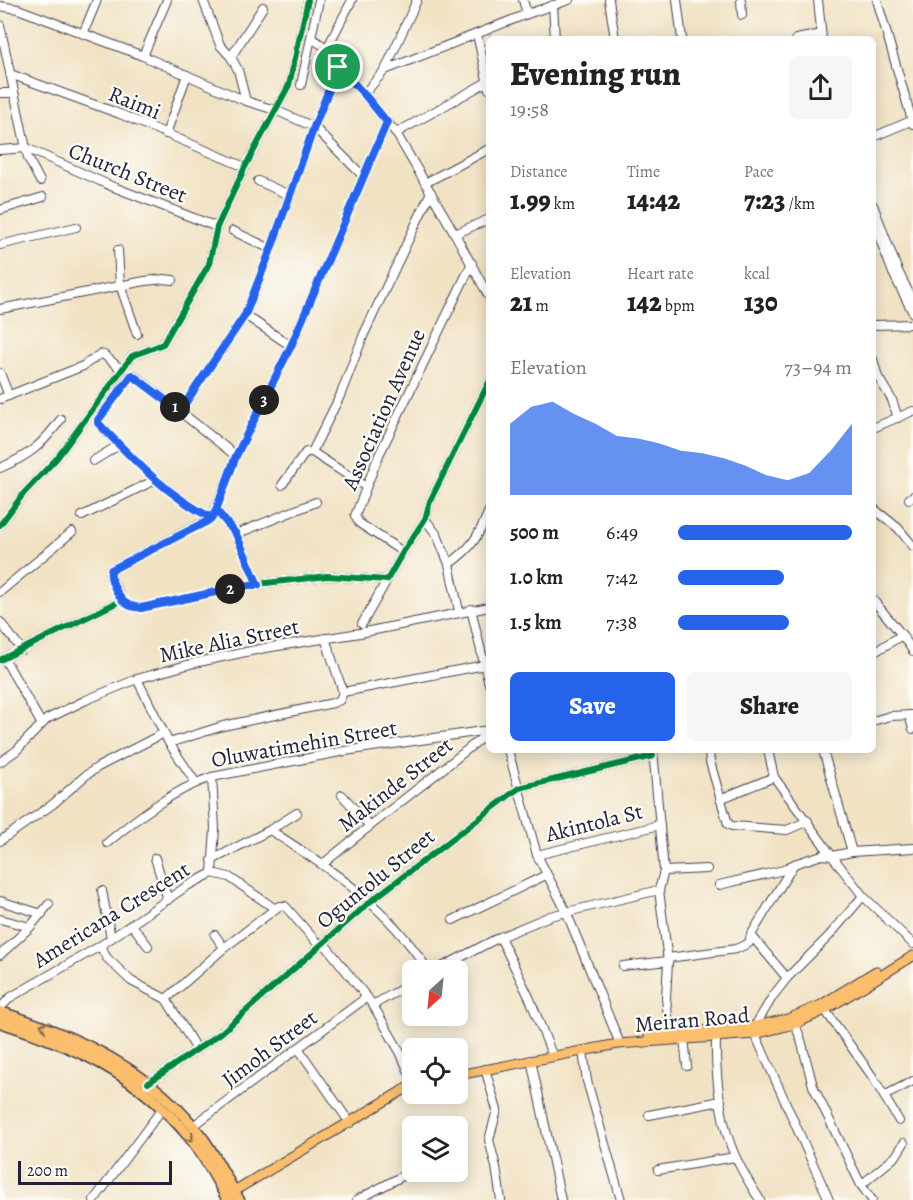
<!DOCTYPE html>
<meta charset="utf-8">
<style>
:root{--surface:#fff;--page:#f6f6f6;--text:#222;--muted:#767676;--accent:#2563eb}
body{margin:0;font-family:Alegreya,serif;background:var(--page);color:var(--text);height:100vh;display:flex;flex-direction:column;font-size:22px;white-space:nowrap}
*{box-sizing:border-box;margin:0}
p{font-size:20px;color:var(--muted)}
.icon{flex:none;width:33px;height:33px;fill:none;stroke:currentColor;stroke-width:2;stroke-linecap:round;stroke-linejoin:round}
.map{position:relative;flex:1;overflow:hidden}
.details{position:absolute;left:486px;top:36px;width:390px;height:717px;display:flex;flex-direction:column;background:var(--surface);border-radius:9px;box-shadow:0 3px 15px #0003}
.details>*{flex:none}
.needle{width:39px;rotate:207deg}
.fabs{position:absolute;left:402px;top:960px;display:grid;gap:12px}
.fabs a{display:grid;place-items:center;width:66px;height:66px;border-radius:9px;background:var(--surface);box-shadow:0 3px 15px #0003;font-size:30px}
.scale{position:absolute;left:18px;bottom:15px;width:154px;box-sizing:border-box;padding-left:6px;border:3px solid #22223b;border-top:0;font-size:16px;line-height:21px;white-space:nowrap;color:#22223b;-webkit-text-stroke:4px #fdfcf7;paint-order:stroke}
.pin{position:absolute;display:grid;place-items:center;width:51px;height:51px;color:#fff;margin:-26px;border:3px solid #fff;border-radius:50%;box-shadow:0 2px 6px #0007}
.km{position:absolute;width:30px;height:30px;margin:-15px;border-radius:50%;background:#222;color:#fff;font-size:16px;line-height:30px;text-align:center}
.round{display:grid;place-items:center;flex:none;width:63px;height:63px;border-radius:9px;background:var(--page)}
.headline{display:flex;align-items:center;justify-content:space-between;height:102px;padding:0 24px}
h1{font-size:33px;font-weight:800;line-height:45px}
.metrics{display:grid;grid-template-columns:repeat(3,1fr);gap:9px;height:102px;padding:6px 24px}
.metrics div{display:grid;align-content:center}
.metrics b{font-size:26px;font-weight:800}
.metrics small{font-size:16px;font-weight:400}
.metrics p{font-size:16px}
.chart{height:168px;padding:12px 24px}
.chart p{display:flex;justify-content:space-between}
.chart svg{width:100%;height:108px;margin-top:6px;fill:var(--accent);opacity:.7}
.cta{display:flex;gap:12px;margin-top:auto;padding:12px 24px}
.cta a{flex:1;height:69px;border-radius:9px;background:var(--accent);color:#fff;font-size:24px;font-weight:800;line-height:69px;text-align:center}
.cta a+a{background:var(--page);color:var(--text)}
ul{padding:0 24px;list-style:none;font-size:20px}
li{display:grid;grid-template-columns:96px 72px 1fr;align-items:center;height:45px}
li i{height:15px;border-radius:8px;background:var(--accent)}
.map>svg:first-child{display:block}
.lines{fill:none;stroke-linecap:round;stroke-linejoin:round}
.minor-casing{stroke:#413f50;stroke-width:10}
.major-casing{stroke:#413f50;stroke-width:11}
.highway-casing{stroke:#413f50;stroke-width:13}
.minor{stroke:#fff;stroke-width:8}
.major{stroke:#fabe6d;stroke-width:9}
.highway{stroke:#fabe6d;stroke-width:10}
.cycleway-casing{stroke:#fdfcf7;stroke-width:10}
.cycleway{stroke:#00873e;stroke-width:6}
.oneway{stroke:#8e7054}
.route-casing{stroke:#fff;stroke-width:12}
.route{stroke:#2563eb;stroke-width:8}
.labels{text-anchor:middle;stroke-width:4.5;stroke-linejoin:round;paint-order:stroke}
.street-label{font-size:22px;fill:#22223b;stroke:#fdfcf7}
</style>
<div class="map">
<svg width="913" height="1200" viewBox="0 0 913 1200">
<rect width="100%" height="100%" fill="#fdfcf7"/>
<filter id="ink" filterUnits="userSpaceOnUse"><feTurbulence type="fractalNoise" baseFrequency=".0167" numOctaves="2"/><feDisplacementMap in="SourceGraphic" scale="12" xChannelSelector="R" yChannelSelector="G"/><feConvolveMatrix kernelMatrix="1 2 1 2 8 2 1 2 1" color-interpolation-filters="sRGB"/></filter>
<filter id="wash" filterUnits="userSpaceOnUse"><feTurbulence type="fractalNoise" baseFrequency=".008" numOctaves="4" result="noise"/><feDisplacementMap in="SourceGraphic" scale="24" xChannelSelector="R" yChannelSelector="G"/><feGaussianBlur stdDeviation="1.35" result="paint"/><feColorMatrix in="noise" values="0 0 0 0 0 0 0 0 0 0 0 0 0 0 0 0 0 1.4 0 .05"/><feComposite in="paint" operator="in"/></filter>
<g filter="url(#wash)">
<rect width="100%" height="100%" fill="#f1e2c4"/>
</g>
<g filter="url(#ink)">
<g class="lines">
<g class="minor-casing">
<g id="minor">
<polyline points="203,0 220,45 231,57 238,70 246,101"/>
<polyline points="352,0 327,48 338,67 364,94 396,133 455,234 489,297"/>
<polyline points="523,0 527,14"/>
<polyline points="609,0 615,39"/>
<polyline points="677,0 682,39"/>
<polyline points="741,0 742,15"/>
<polyline points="818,0 822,39"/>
<polyline points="877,0 913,124"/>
<polyline points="553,5 555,39"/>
<polyline points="0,6 18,9 143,56 246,101 275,110 314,127 364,177"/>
<polyline points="0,25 28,158 40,181"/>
<polyline points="83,34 97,0"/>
<polyline points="477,34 489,89"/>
<polyline points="311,38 327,48"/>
<polyline points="796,39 817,35"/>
<polyline points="143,56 167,0"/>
<polyline points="231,57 263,7"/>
<polyline points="385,70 527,14 569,0"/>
<polyline points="10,74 120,114 245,167"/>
<polyline points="301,85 319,0"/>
<polyline points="0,93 14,93"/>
<polyline points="364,94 385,70 417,0"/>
<polyline points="396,133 487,82"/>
<polyline points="166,134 187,75"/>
<polyline points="873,137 913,120"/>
<polyline points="0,150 26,148 111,186 217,227"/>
<polyline points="258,181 289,195"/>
<polyline points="425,183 489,149"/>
<polyline points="873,205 898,271 913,301"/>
<polyline points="0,210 43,197"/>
<polyline points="873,221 893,273 913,313"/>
<polyline points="233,231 271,249"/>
<polyline points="455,234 489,219"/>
<polyline points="0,245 76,227"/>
<polyline points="118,250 120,285 137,334"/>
<polyline points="0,309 145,281 164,279 173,280"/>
<polyline points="245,315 291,346"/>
<polyline points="873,325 913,324"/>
<polyline points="873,359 878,377 892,400 898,418"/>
<polyline points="0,373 9,396"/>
<polyline points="0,399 83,366 100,354 104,355 122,370"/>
<polyline points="180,411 245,315 271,249 314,127 338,67"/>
<polyline points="873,428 913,411"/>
<polyline points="119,445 98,423 98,420 129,377 134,375 236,456"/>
<polyline points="312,452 366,487"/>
<path d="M93,461L119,445C148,473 176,500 212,518"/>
<path d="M0,468C30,455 42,445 61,419"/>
<polyline points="282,485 306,452 312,452 340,396 364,334 431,192"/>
<polyline points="909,499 913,496"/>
<polyline points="873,508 898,528 913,546"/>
<polyline points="216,510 236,534 258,585"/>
<polyline points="82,516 155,480"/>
<polyline points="425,519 437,535 449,564"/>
<polyline points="0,525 24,493 57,458 132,356 163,344 209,264 217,227 245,167 289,85 308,0"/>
<polyline points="236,534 316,502"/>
<polyline points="403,552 359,523 355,516 379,455 472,263"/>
<polyline points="0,592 72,532"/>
<polyline points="122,600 111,578 110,574 111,570 212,518 236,456 291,346 387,122"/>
<polyline points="873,600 902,635 913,651"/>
<polyline points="471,609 489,684"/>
<path d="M459,611L449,564C472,548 478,537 489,511"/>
<polyline points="0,622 22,650"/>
<polyline points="362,624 387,580"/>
<polyline points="325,638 343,692"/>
<polyline points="873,653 902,635"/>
<polyline points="4,658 41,723"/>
<polyline points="0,660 122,600 127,605 141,608 249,585 327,576 387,580 403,552 425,519 430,501 489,382"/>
<polyline points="137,679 169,743 196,783"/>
<polyline points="909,715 913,729"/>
<polyline points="873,721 890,716 913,715"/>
<polyline points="169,743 223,726 333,703 340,700 343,692 485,665"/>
<polyline points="508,750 537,855 566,911 618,1039"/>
<polyline points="653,750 664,871 659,890 668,961 666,998 670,1034"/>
<polyline points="709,750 710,762 728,824 732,826 787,830 808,821"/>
<polyline points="768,750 774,777 832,856 863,896 913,944"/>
<polyline points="823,750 852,852"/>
<polyline points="0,762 16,751 47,719 86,700 137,679 194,663 265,648 360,633 489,607"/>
<polyline points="212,777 215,828 212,873 229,877 274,908"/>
<polyline points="342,795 369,825"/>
<polyline points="720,799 774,777"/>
<path d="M270,830C333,871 386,905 428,970"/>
<polyline points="0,841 53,804 85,776 98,767 164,733"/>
<path d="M107,843C138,817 173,790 212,777L345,751L489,730"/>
<polyline points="537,855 660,825"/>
<polyline points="155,858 168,900"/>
<polyline points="212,860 270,830 297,813"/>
<path d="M323,864C377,819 434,777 489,732"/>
<polyline points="664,871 707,869"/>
<polyline points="719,885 784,870 790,866"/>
<polyline points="102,891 111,938"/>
<polyline points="0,901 42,914"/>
<polyline points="0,919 30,927"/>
<polyline points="453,920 546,875"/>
<polyline points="132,925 148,946"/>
<polyline points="215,935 224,948"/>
<polyline points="751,935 787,978"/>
<polyline points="500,937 530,999 551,1052"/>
<polyline points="323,942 373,1005 400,1052 412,1079"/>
<polyline points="100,946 107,958 131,981 166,999 197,1050"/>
<polyline points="0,955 30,927 49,904"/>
<polyline points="668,958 736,949 749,943 751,935 794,864 822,855 832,856 852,852 913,848"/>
<polyline points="623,966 668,961"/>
<polyline points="436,970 500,937 550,916 659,890"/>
<polyline points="166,999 224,948 279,906 285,906 319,945"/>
<polyline points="373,1005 412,983"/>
<polyline points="0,1008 11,997 100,946 187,886 212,873"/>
<polyline points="825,1010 872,1076 899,1121"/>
<polyline points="795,1024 801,1040 813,1086 861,1185 872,1200"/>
<polyline points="755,1026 773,996 787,978 829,936 863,896"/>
<path d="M716,1034C715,1068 719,1114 731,1146C738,1165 749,1183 760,1200"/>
<polyline points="755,1034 829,1200"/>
<polyline points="684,1038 687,1066"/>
<polyline points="298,1048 350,1123"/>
<polyline points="583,1051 587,1081 621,1200"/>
<polyline points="531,1060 561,1200"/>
<polyline points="485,1069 497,1110 489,1140 496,1167 501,1200"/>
<polyline points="148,1083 221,1033 371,901 519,788 653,756"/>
<polyline points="884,1096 913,1081"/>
<polyline points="649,1115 721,1101"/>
<polyline points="193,1126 367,997"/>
<polyline points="658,1170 735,1157"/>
<polyline points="861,1185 896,1156 904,1143"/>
<polyline points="94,1200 162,1109"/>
<polyline points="357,1200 412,1171"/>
</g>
</g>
<g class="major-casing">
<g id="major">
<polyline points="649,1036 755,1026 788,1019 821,1005 876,971"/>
<polyline points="458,1075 618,1044 755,1034 795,1024 825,1010 913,956"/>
<polyline points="234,1191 412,1085"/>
</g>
</g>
<g class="highway-casing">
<g id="highway">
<path d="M0,1012C79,1037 154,1071 204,1140C217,1159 227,1180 239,1200"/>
<path d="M0,1022C77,1047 137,1073 190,1138C205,1156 216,1179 228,1200"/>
</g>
</g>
<use href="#minor" class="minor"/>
<use href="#major" class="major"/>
<use href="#highway" class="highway"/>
<g class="cycleway-casing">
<g id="cycleway">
<polyline points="0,525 24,493 57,458 132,356 163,344 209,264 217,227 245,167 289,85 308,0"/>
<polyline points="0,660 122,600 127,605 141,608 249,585 327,576 387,580 403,552 425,519 430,501 489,382"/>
<polyline points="148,1083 221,1033 371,901 519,788 653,756"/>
</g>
</g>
<use href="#cycleway" class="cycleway"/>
</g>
<defs><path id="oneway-chevron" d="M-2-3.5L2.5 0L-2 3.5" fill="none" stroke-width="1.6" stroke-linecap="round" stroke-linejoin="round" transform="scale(1.5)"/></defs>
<g class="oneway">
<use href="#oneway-chevron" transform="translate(44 1026) rotate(-160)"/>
<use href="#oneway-chevron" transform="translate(190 1138) rotate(51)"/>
</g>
</g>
<g class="lines" filter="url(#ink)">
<g class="route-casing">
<path id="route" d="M338,67L314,127L271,249L245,315L180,411L132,375L98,420V423C133,459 167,496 212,518L216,510L236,534L258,585H249L141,608C136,607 131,607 127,604C119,600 109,579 111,570L206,522L212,518L216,510L236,456L291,346L387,122L364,94L338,67"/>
</g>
<use href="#route" class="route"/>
</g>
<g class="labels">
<g class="street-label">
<text transform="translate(135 102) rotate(22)" y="8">Raimi</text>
<text transform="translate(128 172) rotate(22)" y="8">Church Street</text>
<text transform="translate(383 409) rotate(-66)" y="8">Association Avenue</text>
<text transform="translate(229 640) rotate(-12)" y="8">Mike Alia Street</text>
<text transform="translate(304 743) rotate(-10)" y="8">Oluwatimehin Street</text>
<text transform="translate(395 784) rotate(-38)" y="8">Makinde Street</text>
<text transform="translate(594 822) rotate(-14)" y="8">Akintola St</text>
<text transform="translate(375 878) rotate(-39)" y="8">Oguntolu Street</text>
<text transform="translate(111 914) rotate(-32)" y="8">Americana Crescent</text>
<text transform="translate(692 1019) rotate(-5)" y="8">Meiran Road</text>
<text transform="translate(269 1048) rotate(-37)" y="8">Jimoh Street</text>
</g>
</g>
</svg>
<div class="fabs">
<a><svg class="needle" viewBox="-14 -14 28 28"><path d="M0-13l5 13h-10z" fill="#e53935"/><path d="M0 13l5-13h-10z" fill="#767676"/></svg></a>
<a><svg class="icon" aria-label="locate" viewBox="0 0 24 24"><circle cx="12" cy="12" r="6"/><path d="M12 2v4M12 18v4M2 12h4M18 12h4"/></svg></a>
<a><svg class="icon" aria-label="layers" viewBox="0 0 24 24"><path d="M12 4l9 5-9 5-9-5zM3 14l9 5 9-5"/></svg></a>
</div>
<div class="scale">200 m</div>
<div class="pin" style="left:338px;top:67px;background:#1e9e55"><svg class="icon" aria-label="arrive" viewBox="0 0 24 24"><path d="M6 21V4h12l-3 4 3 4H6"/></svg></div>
<b class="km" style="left:175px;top:407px">1</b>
<b class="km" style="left:230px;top:589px">2</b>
<b class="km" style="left:264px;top:400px">3</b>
<section class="details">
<div class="headline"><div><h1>Evening run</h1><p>19:58</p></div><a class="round"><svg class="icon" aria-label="share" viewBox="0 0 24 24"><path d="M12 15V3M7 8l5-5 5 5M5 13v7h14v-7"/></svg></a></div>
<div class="metrics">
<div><p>Distance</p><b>1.99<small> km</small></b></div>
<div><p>Time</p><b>14:42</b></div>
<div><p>Pace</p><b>7:23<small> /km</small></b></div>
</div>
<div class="metrics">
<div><p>Elevation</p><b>21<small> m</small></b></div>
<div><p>Heart rate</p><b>142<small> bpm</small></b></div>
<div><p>kcal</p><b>130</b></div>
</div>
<div class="chart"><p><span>Elevation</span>73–94 m</p>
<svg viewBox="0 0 160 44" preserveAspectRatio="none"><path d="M0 44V15L10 8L20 6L30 11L40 15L50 20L60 21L70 23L80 26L90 27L100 29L110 32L120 36L130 38L140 35L150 26L160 15V44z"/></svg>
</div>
<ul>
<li><b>500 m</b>6:49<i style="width:100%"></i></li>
<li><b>1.0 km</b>7:42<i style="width:61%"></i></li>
<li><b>1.5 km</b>7:38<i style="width:64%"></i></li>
</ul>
<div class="cta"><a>Save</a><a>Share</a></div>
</section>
</div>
